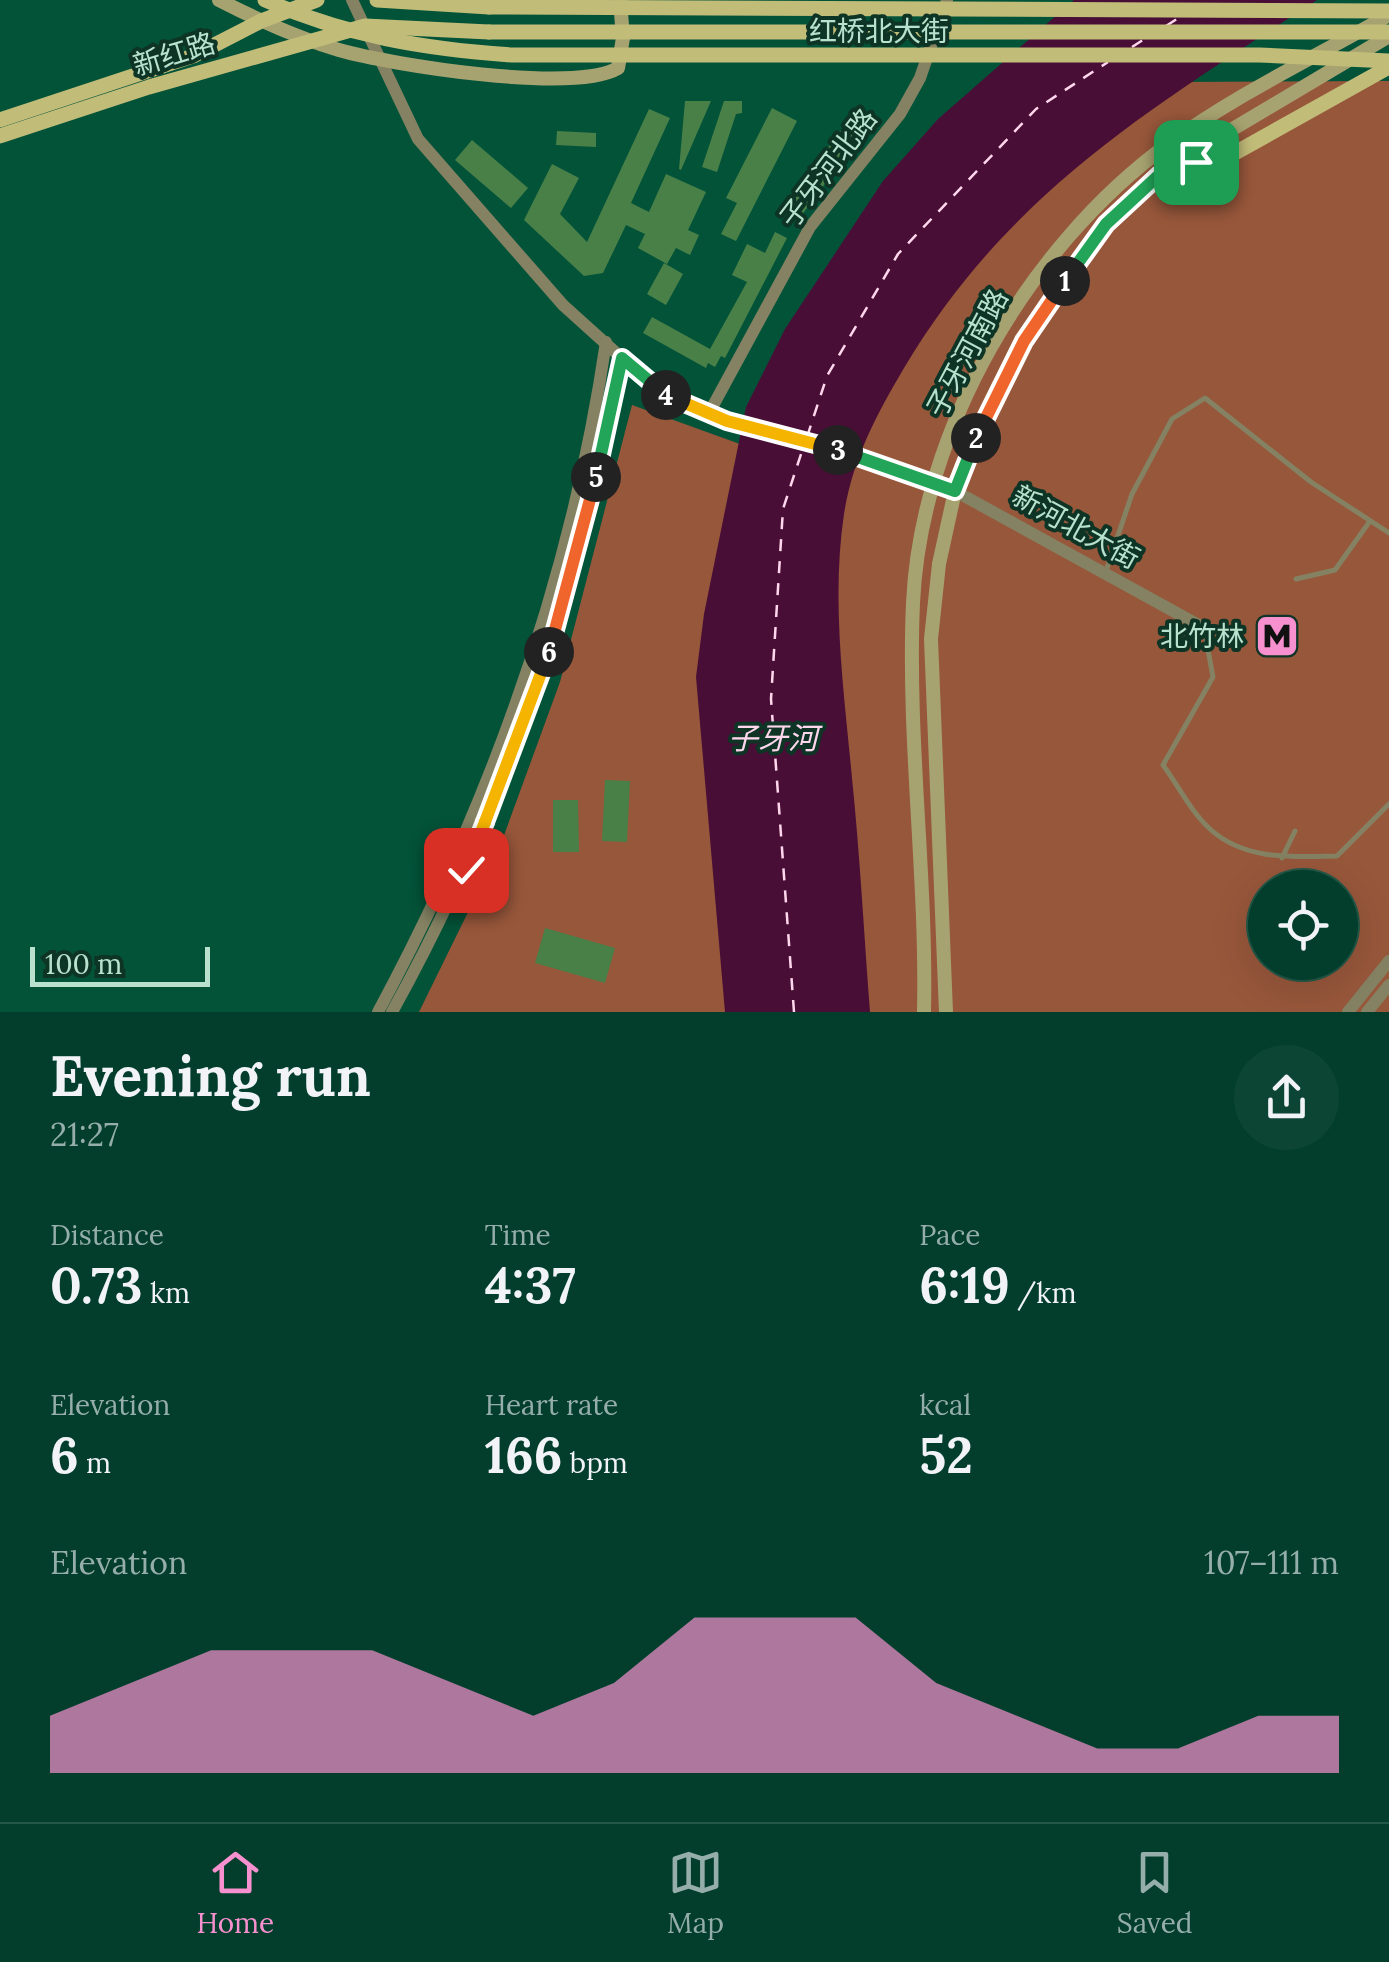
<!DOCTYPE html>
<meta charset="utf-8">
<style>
:root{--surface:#023e2b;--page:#0c4533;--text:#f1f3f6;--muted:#96aea9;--line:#235747;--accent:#f790ce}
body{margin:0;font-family:Lora,"Noto Sans SC",serif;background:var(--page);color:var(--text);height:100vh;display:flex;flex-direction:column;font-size:38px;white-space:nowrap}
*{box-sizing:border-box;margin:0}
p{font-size:32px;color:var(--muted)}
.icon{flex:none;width:55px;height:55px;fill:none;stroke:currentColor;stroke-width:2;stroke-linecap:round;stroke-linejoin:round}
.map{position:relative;height:1012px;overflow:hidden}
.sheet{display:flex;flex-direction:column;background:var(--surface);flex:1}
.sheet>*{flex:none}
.buttons{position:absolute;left:1248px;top:870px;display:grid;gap:20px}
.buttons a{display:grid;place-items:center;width:110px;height:110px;border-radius:50%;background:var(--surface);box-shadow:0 10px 40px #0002,0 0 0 2px var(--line);font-size:50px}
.scale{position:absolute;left:30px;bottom:25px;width:180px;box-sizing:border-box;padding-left:10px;border:5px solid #b9e2ce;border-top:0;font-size:28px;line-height:35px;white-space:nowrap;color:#b9e2ce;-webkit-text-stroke:8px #0d3425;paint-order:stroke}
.pin{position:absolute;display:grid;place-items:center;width:85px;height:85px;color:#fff;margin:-42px;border-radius:20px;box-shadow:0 5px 15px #0006}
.km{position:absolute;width:50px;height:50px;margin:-25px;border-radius:50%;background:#222;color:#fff;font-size:28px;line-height:50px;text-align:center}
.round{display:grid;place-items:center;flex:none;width:105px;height:105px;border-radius:52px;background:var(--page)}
.headline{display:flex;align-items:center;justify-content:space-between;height:170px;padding:0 50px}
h1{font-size:55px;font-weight:700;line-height:75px}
.stats{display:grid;grid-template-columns:repeat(3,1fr);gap:15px;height:170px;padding:10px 50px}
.stats div{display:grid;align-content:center}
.stats b{font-size:50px;font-weight:700}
.stats small{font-size:28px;font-weight:400}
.stats p{font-size:28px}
.chart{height:280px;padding:20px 50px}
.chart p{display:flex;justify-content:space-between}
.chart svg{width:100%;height:180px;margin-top:10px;fill:var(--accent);opacity:.7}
.dock{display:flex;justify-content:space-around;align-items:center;height:140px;border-top:2px solid var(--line);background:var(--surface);font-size:28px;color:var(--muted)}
.dock a{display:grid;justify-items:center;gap:5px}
.dock .on{color:var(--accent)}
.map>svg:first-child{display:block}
.green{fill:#97573b;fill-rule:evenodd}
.water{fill:#490e36}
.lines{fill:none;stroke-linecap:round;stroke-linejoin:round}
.ferry{stroke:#ffd7ed;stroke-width:2.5;stroke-dasharray:12 10;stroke-linecap:butt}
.building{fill:#498048}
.service{stroke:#848262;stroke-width:5}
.tertiary{stroke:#848262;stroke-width:12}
.secondary{stroke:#a7a370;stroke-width:14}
.primary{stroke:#c2bc79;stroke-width:15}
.primary-bridge{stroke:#c2bc79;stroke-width:15}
.split-1-casing{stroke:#fff;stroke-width:20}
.split-2-casing{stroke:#fff;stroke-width:20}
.split-3-casing{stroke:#fff;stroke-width:20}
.split-4-casing{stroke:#fff;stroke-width:20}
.split-5-casing{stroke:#fff;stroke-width:20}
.split-6-casing{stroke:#fff;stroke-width:20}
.split-7-casing{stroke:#fff;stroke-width:20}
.split-8-casing{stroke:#fff;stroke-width:20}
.split-1{stroke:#22a559;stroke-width:12}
.split-2{stroke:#f0652b;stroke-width:12}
.split-3{stroke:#22a559;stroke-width:12}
.split-4{stroke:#f5b400;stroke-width:12}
.split-5{stroke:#22a559;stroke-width:12}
.split-6{stroke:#f0652b;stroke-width:12}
.split-7{stroke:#f5b400;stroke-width:12}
.split-8{stroke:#f5b400;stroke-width:12}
.labels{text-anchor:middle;stroke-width:8;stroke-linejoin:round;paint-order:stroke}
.street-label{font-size:28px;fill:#b9e2ce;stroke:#0d3425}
.poi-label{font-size:28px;fill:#b9e2ce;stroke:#0d3425;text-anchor:end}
.water-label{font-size:30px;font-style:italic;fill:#ffd7ed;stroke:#0d3425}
</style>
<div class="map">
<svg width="1389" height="1012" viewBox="0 0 1389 1012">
<rect width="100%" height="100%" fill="#035339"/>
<g class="green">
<path d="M1389,81V1012H844L824,610L859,425L941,287L1047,168L1174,82ZM1265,888H1340V962H1265Z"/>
<polygon points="632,405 751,448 745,1012 419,1012 499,849 560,682"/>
</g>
<path class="water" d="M1074,0H1317C1150,109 1009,192 904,368C876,416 853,458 844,514C831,601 844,691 852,778C860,856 864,934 870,1012H725L696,677L704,614L746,407L785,329L883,181L938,119Z"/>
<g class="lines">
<g class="ferry">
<polyline points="1166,26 1180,17"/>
<polyline points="1132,47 1146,38"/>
<polyline points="807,437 827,376 898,254 1036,109 1108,62"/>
<polyline points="794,1012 771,699 783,509 804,445"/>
</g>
</g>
<g class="building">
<polygon points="685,101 711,101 681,170 679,169"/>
<polygon points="724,101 742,101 742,113 736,114 717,172 702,167"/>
<polygon points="772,108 797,121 736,241 721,234 737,203 726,198"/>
<polygon points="649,109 670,118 631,203 649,212 666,174 706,192 688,230 699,235 690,255 676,248 667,264 638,248 645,234 626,225 603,273 584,276 524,220 552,164 579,178 560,214 587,242"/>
<polygon points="846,123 862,134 801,216 786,205"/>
<polygon points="557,131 596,133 596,147 556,145"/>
<polygon points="472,140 528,188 511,208 455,160"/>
<polygon points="775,232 787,238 725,358 721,356 715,367 708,363 706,368 643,333 652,317 710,349 747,282 732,275 747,244 765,253"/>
<polygon points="664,263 683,274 666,305 647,294"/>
<polygon points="605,780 630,781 627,842 602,841"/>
<polygon points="553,800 578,800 579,852 553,852"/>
<polygon points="545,928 615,948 605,983 535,963"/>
</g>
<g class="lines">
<g class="service">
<polyline points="1106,571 1132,494 1172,419 1205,398 1311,482 1389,533"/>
<polyline points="1296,579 1335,570 1370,521"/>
<path d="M1204,628L1213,677L1163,765C1178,785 1191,812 1210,829C1245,861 1294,857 1337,856L1389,804"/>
<polyline points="1282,858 1295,831"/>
</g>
<g class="tertiary">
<polyline points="352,0 418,139 563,305 655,388 727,421 864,457 955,491 1204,628"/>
<polyline points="708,415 810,227 900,114 920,78 947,0"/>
<path d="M378,1012C492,801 571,579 606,342"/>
<path d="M392,1012C505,808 579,587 622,357"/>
<polyline points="1348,1012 1389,961"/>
<polyline points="1367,1012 1389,985"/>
</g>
<g class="secondary">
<path d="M219,0C258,20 297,38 339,50C392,65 574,94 618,68L623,38L620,0"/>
<path d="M924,1012C927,876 907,739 913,603C921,430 1028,247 1167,145C1235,95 1315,57 1389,15"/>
<polyline points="946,1012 931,639 939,564 955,491 998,387 1056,294 1105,225 1158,176 1189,155 1389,36"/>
</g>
<g class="primary">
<polyline points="377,0 489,7"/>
<polyline points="0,120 193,56 261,21 317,0"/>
<polyline points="0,136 149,87 365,26 489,32"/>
<polyline points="1158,176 1226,158 1389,67"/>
</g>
<g class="primary-bridge">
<path d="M265,0C346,36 424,49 512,55H1259L1389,61"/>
<polyline points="489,7 1389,11"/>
<polyline points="489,32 1389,32"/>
</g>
</g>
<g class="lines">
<g class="split-1-casing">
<polyline id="split-1" points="1065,281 1106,224 1158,176 1196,162"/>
</g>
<g class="split-2-casing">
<polyline id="split-2" points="976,438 1024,341 1065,281"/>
</g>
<g class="split-3-casing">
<polyline id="split-3" points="838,450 955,491 976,438"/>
</g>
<g class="split-4-casing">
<polyline id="split-4" points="666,395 727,421 838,450"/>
</g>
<g class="split-5-casing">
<polyline id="split-5" points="596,477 622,358 666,395"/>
</g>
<g class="split-6-casing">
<polyline id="split-6" points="549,652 596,477"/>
</g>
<g class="split-7-casing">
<polyline id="split-7" points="485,822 549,652"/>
</g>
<g class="split-8-casing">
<polyline id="split-8" points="466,870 485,822"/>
</g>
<use href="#split-1" class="split-1"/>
<use href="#split-2" class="split-2"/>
<use href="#split-3" class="split-3"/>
<use href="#split-4" class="split-4"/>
<use href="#split-5" class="split-5"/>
<use href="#split-6" class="split-6"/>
<use href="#split-7" class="split-7"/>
<use href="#split-8" class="split-8"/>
</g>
<defs>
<g id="metro-square" transform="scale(2.25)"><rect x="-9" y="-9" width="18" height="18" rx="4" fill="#f790ce" stroke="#0d3425"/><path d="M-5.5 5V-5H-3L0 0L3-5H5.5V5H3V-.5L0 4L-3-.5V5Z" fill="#111"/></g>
</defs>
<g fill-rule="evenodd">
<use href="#metro-square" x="1277" y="636"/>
</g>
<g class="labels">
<g class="street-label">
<text x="879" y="41">红桥北大街</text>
<text transform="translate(174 54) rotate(-17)" y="10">新红路</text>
<text transform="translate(828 168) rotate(-53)" y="10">子牙河北路</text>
<text transform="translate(967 353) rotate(-62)" y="10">子牙河南路</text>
<text transform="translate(1076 527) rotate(29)" y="10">新河北大街</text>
</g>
<g class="poi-label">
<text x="1244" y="646">北竹林</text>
</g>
<g class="water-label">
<text x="773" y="749">子牙河</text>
</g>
</g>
</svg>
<div class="buttons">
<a><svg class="icon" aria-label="locate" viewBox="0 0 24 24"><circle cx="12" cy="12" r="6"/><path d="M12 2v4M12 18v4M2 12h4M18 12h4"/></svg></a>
</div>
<div class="scale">100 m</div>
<div class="pin" style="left:1196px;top:162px;background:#1e9e55"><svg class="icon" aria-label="arrive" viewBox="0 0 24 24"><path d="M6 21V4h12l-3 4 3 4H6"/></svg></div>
<div class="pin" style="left:466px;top:870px;background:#d93025"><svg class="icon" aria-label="check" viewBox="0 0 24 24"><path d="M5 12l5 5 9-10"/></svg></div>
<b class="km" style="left:1065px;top:281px">1</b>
<b class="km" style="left:976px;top:438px">2</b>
<b class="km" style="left:838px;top:450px">3</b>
<b class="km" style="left:666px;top:395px">4</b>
<b class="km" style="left:596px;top:477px">5</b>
<b class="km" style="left:549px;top:652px">6</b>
</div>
<section class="sheet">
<div class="headline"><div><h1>Evening run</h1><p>21:27</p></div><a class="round"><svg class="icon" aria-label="share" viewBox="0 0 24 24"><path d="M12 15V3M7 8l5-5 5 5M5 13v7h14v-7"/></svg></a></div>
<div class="stats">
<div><p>Distance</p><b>0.73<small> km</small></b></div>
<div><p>Time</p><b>4:37</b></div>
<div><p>Pace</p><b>6:19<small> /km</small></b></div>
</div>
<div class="stats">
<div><p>Elevation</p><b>6<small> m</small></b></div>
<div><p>Heart rate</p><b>166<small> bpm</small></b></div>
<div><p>kcal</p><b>52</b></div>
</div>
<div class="chart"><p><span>Elevation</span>107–111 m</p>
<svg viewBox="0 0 160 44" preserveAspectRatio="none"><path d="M0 44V30L10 22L20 14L30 14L40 14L50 22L60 30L70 22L80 6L90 6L100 6L110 22L120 30L130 38L140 38L150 30L160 30V44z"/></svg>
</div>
</section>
<nav class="dock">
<a class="on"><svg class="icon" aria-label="home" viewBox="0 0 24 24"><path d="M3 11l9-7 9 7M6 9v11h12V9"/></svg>Home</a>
<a><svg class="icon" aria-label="map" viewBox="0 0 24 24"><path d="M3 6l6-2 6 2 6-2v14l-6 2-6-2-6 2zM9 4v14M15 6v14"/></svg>Map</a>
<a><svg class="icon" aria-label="saved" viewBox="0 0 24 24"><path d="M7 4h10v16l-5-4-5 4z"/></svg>Saved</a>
</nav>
